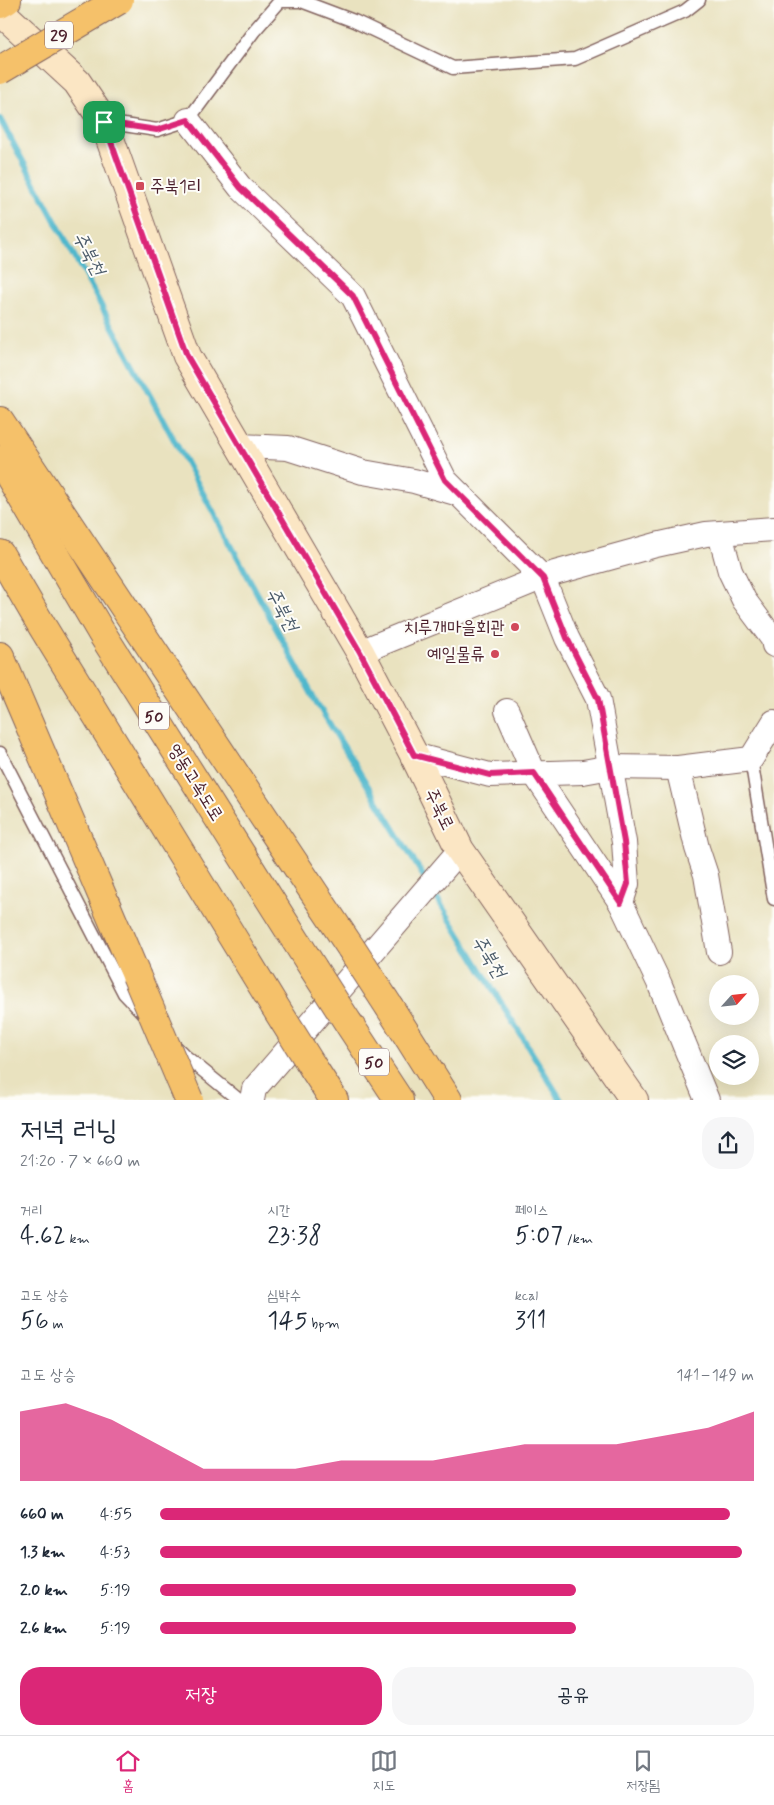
<!DOCTYPE html>
<html lang="ko">
<meta charset="utf-8">
<style>
:root{--surface:#fff;--page:#f6f6f7;--text:#1f2937;--muted:#747a83;--line:#e0e1e3;--accent:#db2777}
body{margin:0;font-family:Mynerve,"Poor Story",sans-serif;background:var(--page);color:var(--text);height:100vh;display:flex;flex-direction:column;font-size:19px;white-space:nowrap}
*{box-sizing:border-box;margin:0}
p{font-size:16px;color:var(--muted)}
.icon{flex:none;width:28px;height:28px;fill:none;stroke:currentColor;stroke-width:2;stroke-linecap:round;stroke-linejoin:round}
.map{position:relative;height:1100px;overflow:hidden}
.side{display:flex;flex-direction:column;background:var(--surface);flex:1}
.side>*{flex:none}
.needle{width:32px;rotate:63deg}
.fabs{position:absolute;left:709px;top:975px;display:grid;gap:10px}
.fabs a{display:grid;place-items:center;width:50px;height:50px;border-radius:50%;background:var(--surface);box-shadow:0 5px 20px #0002;font-size:25px}
.pin{position:absolute;display:grid;place-items:center;width:42px;height:42px;color:#fff;margin:-21px;border-radius:10px;box-shadow:0 2px 8px #0006}
.round{display:grid;place-items:center;flex:none;width:52px;height:52px;border-radius:20px;background:var(--page)}
.headline{display:flex;align-items:center;justify-content:space-between;height:85px;padding:0 20px}
h1{font-size:28px;font-weight:600;line-height:38px}
.figures{display:grid;grid-template-columns:repeat(3,1fr);gap:8px;height:85px;padding:5px 20px}
.figures div{display:grid;align-content:center}
.figures b{font-size:25px;font-weight:600}
.figures small{font-size:14px;font-weight:400}
.figures p{font-size:14px}
.chart{height:140px;padding:10px 20px}
.chart p{display:flex;justify-content:space-between}
.chart svg{width:100%;height:90px;margin-top:5px;fill:var(--accent);opacity:.7}
.action{display:flex;gap:10px;margin-top:auto;padding:10px 20px}
.action a{flex:1;height:58px;border-radius:20px;background:var(--accent);color:#fff;font-size:20px;font-weight:600;line-height:58px;text-align:center}
.action a+a{background:var(--page);color:var(--text)}
ul{padding:0 20px;list-style:none;font-size:16px}
li{display:grid;grid-template-columns:80px 60px 1fr;align-items:center;height:38px}
li i{height:12px;border-radius:6px;background:var(--accent)}
.dock{display:flex;justify-content:space-around;align-items:center;height:70px;border-top:1px solid var(--line);background:var(--surface);font-size:14px;color:var(--muted)}
.dock a{display:grid;justify-items:center;gap:2px}
.dock .on{color:var(--accent)}
.map>svg:first-child{display:block}
.lines{fill:none;stroke-linecap:round;stroke-linejoin:round}
.stream{stroke:#4fb7cc;stroke-width:6}
.lane-casing{stroke:#82635f;stroke-width:15}
.street-casing{stroke:#82635f;stroke-width:26}
.secondary-casing{stroke:#82635f;stroke-width:30}
.highway-casing{stroke:#82635f;stroke-width:30}
.lane{stroke:#fff;stroke-width:12}
.street{stroke:#fff;stroke-width:24}
.secondary{stroke:#fbe6c4;stroke-width:28}
.highway{stroke:#f5c16b;stroke-width:28}
.highway-bridge-casing{stroke:#82635f;stroke-width:30;stroke-linecap:butt}
.highway-bridge{stroke:#f5c16b;stroke-width:28}
.route-casing{stroke:#fff;stroke-width:10}
.route{stroke:#db2777;stroke-width:6}
.poi-dot{fill:#d1495b;stroke:#fdfcf7;stroke-width:2}
.labels{text-anchor:middle;stroke-width:4;stroke-linejoin:round;paint-order:stroke}
.shield{fill:#fdfcf7;stroke:#806168;stroke-width:1}
.shield-label{font-size:16px;font-weight:bold;fill:#4a1f2b}
.poi-label{font-size:18px;fill:#4a1f2b;stroke:#fdfcf7;text-anchor:end}
.street-label{font-size:18px;fill:#4a1f2b;stroke:#fdfcf7}
.water-label{font-size:19px;font-style:italic;fill:#4c5c6b;stroke:#fdfcf7}
</style>
<div class="map">
<svg width="774" height="1100" viewBox="0 0 774 1100">
<rect width="100%" height="100%" fill="#fdfcf7"/>
<filter id="ink" filterUnits="userSpaceOnUse"><feTurbulence type="fractalNoise" baseFrequency=".02" numOctaves="2"/><feDisplacementMap in="SourceGraphic" scale="10" xChannelSelector="R" yChannelSelector="G"/><feConvolveMatrix kernelMatrix="1 2 1 2 8 2 1 2 1" color-interpolation-filters="sRGB"/></filter>
<filter id="wash" filterUnits="userSpaceOnUse"><feTurbulence type="fractalNoise" baseFrequency=".0096" numOctaves="4" result="noise"/><feDisplacementMap in="SourceGraphic" scale="20" xChannelSelector="R" yChannelSelector="G"/><feGaussianBlur stdDeviation="1.12" result="paint"/><feColorMatrix in="noise" values="0 0 0 0 0 0 0 0 0 0 0 0 0 0 0 0 0 1.4 0 .05"/><feComposite in="paint" operator="in"/></filter>
<g filter="url(#wash)">
<rect width="100%" height="100%" fill="#e9e2bf"/>
<g class="lines">
<g class="stream">
<polyline points="0,119 315,700 427,882"/>
<polyline points="432,890 561,1100"/>
</g>
</g>
</g>
<g filter="url(#ink)">
<g class="lines">
<g class="lane-casing">
<g id="lane">
<polyline points="104,122 157,130 188,120 254,31 280,1 301,1 354,21 453,68 575,59 685,11 699,0"/>
<polyline points="0,753 124,993 143,1013"/>
<polyline points="751,759 774,899"/>
<polyline points="174,1045 185,1056 239,1100"/>
</g>
</g>
<g class="street-casing">
<g id="street">
<polyline points="188,120 240,187 353,296 445,480 543,578 567,638 598,699 624,842 627,884 621,903 660,985 707,1100"/>
<polyline points="240,446 288,448 363,472 414,481 459,494"/>
<polyline points="720,534 730,571 744,600 773,639 774,645"/>
<polyline points="360,652 551,574 656,545 706,534 774,529"/>
<polyline points="507,711 534,773 621,903"/>
<polyline points="414,755 490,775 583,772 611,767 678,768 751,759 774,722"/>
<polyline points="678,768 697,848 706,875 719,952"/>
<polyline points="252,1100 254,1089 460,850"/>
</g>
</g>
<g class="secondary-casing">
<polyline id="secondary" points="0,11 77,82 104,122 187,356 360,652 414,755 460,850 634,1100"/>
</g>
<g class="highway-casing">
<g id="highway">
<polyline points="0,4 7,0"/>
<polyline points="0,421 351,948"/>
<polyline points="0,460 101,632 313,968"/>
<polyline points="0,554 42,626 274,1005"/>
<polyline points="0,656 136,975"/>
<polyline points="390,1008 448,1100"/>
<polyline points="349,1024 399,1100"/>
<polyline points="314,1069 334,1100"/>
</g>
</g>
<use href="#lane" class="lane"/>
<use href="#street" class="street"/>
<use href="#secondary" class="secondary"/>
<use href="#highway" class="highway"/>
<g class="highway-bridge-casing">
<g id="highway-bridge">
<polyline points="0,70 119,0"/>
<polyline points="351,948 390,1008"/>
<polyline points="313,968 349,1024"/>
<polyline points="136,975 189,1100"/>
<polyline points="274,1005 314,1069"/>
</g>
</g>
<use href="#highway-bridge" class="highway-bridge"/>
</g>
</g>
<g class="lines" filter="url(#ink)">
<g class="route-casing">
<polygon id="route" points="188,120 240,187 353,296 445,480 543,578 567,638 598,699 624,842 628,884 621,903 534,773 490,775 414,755 360,652 187,356 104,122 157,130"/>
</g>
<use href="#route" class="route"/>
</g>
<g class="poi-dot">
<rect x="135" y="181" width="10" height="10" rx="2.5"/>
<circle cx="515" cy="627" r="5"/>
<circle cx="495" cy="654" r="5"/>
</g>
<g class="labels">
<g class="shield">
<rect x="45" y="21.5" width="28" height="27" rx="4"/>
<rect x="139" y="702.5" width="30" height="27" rx="4"/>
<rect x="359" y="1048.5" width="30" height="27" rx="4"/>
</g>
<g class="shield-label">
<text x="59" y="41">29</text>
<text x="154" y="722">50</text>
<text x="374" y="1068">50</text>
</g>
<g class="poi-label">
<text x="150" y="192" text-anchor="start">주북1리</text>
<text x="505" y="633">치루개마을회관</text>
<text x="485" y="660">예일물류</text>
</g>
<g class="street-label">
<text transform="translate(196 782) rotate(58)" y="6">영동고속도로</text>
<text transform="translate(440 809) rotate(64)" y="6">주북로</text>
</g>
<g class="water-label">
<text transform="translate(90 253) rotate(62)" y="7">주북천</text>
<text transform="translate(283 609) rotate(62)" y="7">주북천</text>
<text transform="translate(490 956) rotate(58)" y="7">주북천</text>
</g>
</g>
</svg>
<div class="fabs">
<a><svg class="needle" viewBox="-14 -14 28 28"><path d="M0-13l5 13h-10z" fill="#e53935"/><path d="M0 13l5-13h-10z" fill="#747a83"/></svg></a>
<a><svg class="icon" aria-label="layers" viewBox="0 0 24 24"><path d="M12 4l9 5-9 5-9-5zM3 14l9 5 9-5"/></svg></a>
</div>
<div class="pin" style="left:104px;top:122px;background:#1e9e55"><svg class="icon" aria-label="arrive" viewBox="0 0 24 24"><path d="M6 21V4h12l-3 4 3 4H6"/></svg></div>
</div>
<section class="side">
<div class="headline"><div><h1>저녁 러닝</h1><p>21:20 · 7 × 660 m</p></div><a class="round"><svg class="icon" aria-label="share" viewBox="0 0 24 24"><path d="M12 15V3M7 8l5-5 5 5M5 13v7h14v-7"/></svg></a></div>
<div class="figures">
<div><p>거리</p><b>4.62<small> km</small></b></div>
<div><p>시간</p><b>23:38</b></div>
<div><p>페이스</p><b>5:07<small> /km</small></b></div>
</div>
<div class="figures">
<div><p>고도 상승</p><b>56<small> m</small></b></div>
<div><p>심박수</p><b>145<small> bpm</small></b></div>
<div><p>kcal</p><b>311</b></div>
</div>
<div class="chart"><p><span>고도 상승</span>141–149 m</p>
<svg viewBox="0 0 160 44" preserveAspectRatio="none"><path d="M0 44V10L10 6L20 14L30 26L40 38L50 38L60 38L70 34L80 34L90 34L100 30L110 26L120 26L130 26L140 22L150 18L160 10V44z"/></svg>
</div>
<ul>
<li><b>660 m</b>4:55<i style="width:96%"></i></li>
<li><b>1.3 km</b>4:53<i style="width:98%"></i></li>
<li><b>2.0 km</b>5:19<i style="width:70%"></i></li>
<li><b>2.6 km</b>5:19<i style="width:70%"></i></li>
</ul>
<div class="action"><a>저장</a><a>공유</a></div>
</section>
<nav class="dock">
<a class="on"><svg class="icon" aria-label="home" viewBox="0 0 24 24"><path d="M3 11l9-7 9 7M6 9v11h12V9"/></svg>홈</a>
<a><svg class="icon" aria-label="map" viewBox="0 0 24 24"><path d="M3 6l6-2 6 2 6-2v14l-6 2-6-2-6 2zM9 4v14M15 6v14"/></svg>지도</a>
<a><svg class="icon" aria-label="saved" viewBox="0 0 24 24"><path d="M7 4h10v16l-5-4-5 4z"/></svg>저장됨</a>
</nav>
